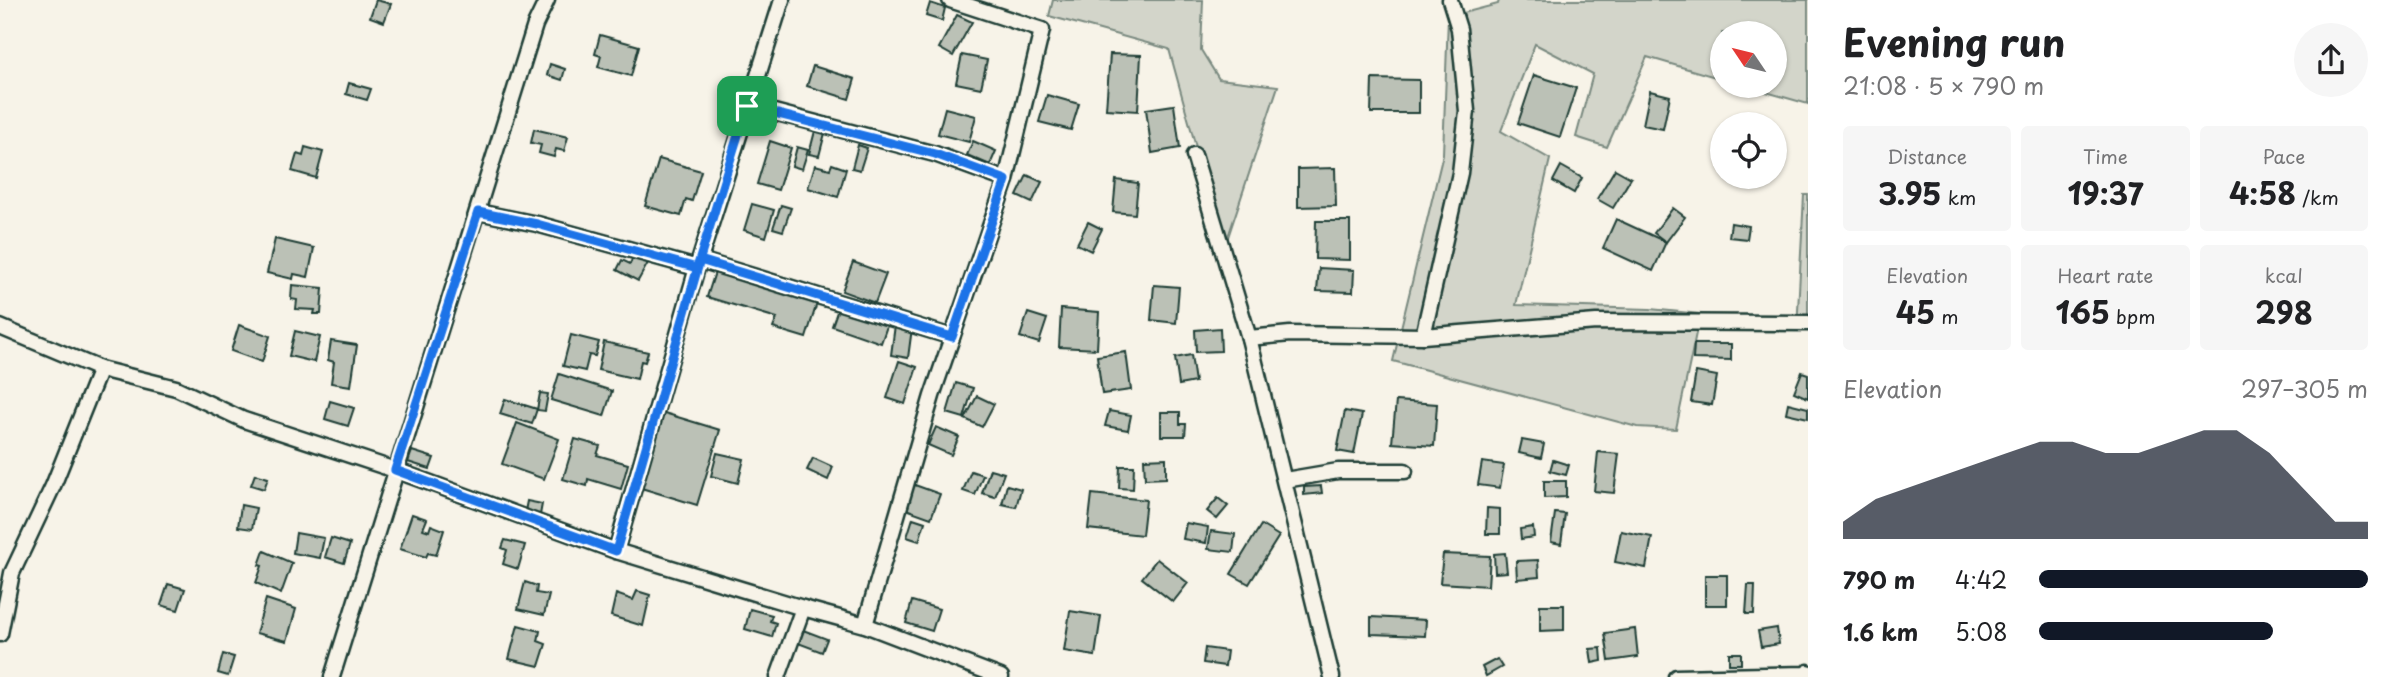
<!DOCTYPE html>
<meta charset="utf-8">
<style>
:root{--surface:#fff;--page:#f6f6f6;--text:#202124;--muted:#757577;--accent:#111827}
body{margin:0;font-family:"Playpen Sans",sans-serif;background:var(--page);color:var(--text);height:100vh;display:flex;flex-direction:column;font-size:26px;white-space:nowrap}
*{box-sizing:border-box;margin:0}
p{font-size:23px;color:var(--muted)}
.icon{flex:none;width:38px;height:38px;fill:none;stroke:currentColor;stroke-width:2;stroke-linecap:round;stroke-linejoin:round}
.map{position:relative;flex:1;overflow:hidden}
.sheet{display:flex;flex-direction:column;background:var(--surface);width:595px}
.sheet>*{flex:none}
.needle{width:46px;rotate:305deg}
.fabs{position:absolute;left:1710px;top:21px;display:grid;gap:14px}
.fabs a{display:grid;place-items:center;width:77px;height:77px;border-radius:50%;background:var(--surface);box-shadow:0 2px 5px #0004;font-size:35px}
.pin{position:absolute;display:grid;place-items:center;width:60px;height:60px;color:#fff;margin:-30px;border-radius:14px;box-shadow:0 4px 10px #0006}
.round{display:grid;place-items:center;flex:none;width:74px;height:74px;border-radius:37px;background:var(--page)}
.summary{display:flex;align-items:center;justify-content:space-between;height:119px;padding:0 35px}
h1{font-size:38px;font-weight:700;line-height:52px}
.stats{display:grid;grid-template-columns:repeat(3,1fr);gap:10px;height:119px;padding:7px 35px}
.stats div{display:grid;align-content:center;border-radius:7px;background:var(--page);text-align:center}
.stats b{font-size:30px;font-weight:700}
.stats small{font-size:19px;font-weight:400}
.stats p{font-size:19px}
.chart{height:196px;padding:14px 35px}
.chart p{display:flex;justify-content:space-between}
.chart svg{width:100%;height:126px;margin-top:7px;fill:var(--accent);opacity:.7}
ul{padding:0 35px;list-style:none;font-size:23px}
li{display:grid;grid-template-columns:112px 84px 1fr;align-items:center;height:52px}
li i{height:18px;border-radius:9px;background:var(--accent)}
main{display:flex;flex:1;min-height:0}
.map>svg:first-child{display:block}
.green{fill:#d3d5ca;stroke:#79897f;stroke-width:2}
.building{fill:#bbc1b6;stroke:#1f3d34;stroke-width:2}
.lines{fill:none;stroke-linecap:round;stroke-linejoin:round}
.minor-casing{stroke:#1f3d34;stroke-width:19}
.minor{stroke:#f7f3e8;stroke-width:14}
.route-casing{stroke:#fff;stroke-width:14}
.route{stroke:#1a73e8;stroke-width:9}
</style>
<main>
<div class="map">
<svg width="1808" height="677" viewBox="0 0 1808 677">
<rect width="100%" height="100%" fill="#f7f3e8"/>
<filter id="ink" filterUnits="userSpaceOnUse"><feTurbulence type="fractalNoise" baseFrequency=".0143" numOctaves="2"/><feDisplacementMap in="SourceGraphic" scale="14" xChannelSelector="R" yChannelSelector="G"/><feConvolveMatrix kernelMatrix="1 2 1 2 8 2 1 2 1" color-interpolation-filters="sRGB"/></filter>
<g filter="url(#ink)">
<g class="green">
<polygon points="1053,0 1203,0 1201,50 1219,79 1278,86 1224,249 1169,49 1049,16"/>
<polygon points="1499,0 1808,0 1808,104 1745,86 1774,86 1774,33 1722,33 1722,79 1647,57 1607,147 1576,137 1593,74 1535,44 1501,131 1550,159 1516,305 1650,309 1700,314 1676,429 1637,427 1393,361 1443,154 1448,17 1498,4"/>
<polygon points="1804,195 1808,195 1808,330 1797,330"/>
</g>
<g class="building">
<polygon points="376,0 391,4 384,22 370,17"/>
<polygon points="930,3 945,8 942,21 926,16"/>
<polygon points="957,15 972,22 953,56 939,48"/>
<polygon points="600,35 639,46 631,76 598,67 601,56 595,54"/>
<polygon points="1110,54 1141,55 1138,111 1106,109"/>
<polygon points="962,55 987,60 981,88 956,83"/>
<polygon points="550,64 565,69 562,80 547,75"/>
<polygon points="813,66 855,79 849,99 807,86"/>
<polygon points="1534,75 1576,88 1560,137 1518,123"/>
<polygon points="1372,79 1419,80 1419,113 1371,113"/>
<polygon points="349,83 371,89 367,100 346,94"/>
<polygon points="1650,91 1670,96 1663,129 1643,125"/>
<polygon points="1047,95 1079,104 1071,130 1039,122"/>
<polygon points="1174,105 1180,148 1152,153 1146,109"/>
<polygon points="945,108 976,116 969,142 938,134"/>
<polygon points="534,129 568,137 564,151 556,149 554,157 539,153 541,145 531,143"/>
<polygon points="815,131 825,133 819,156 809,154"/>
<polygon points="770,141 791,148 778,190 757,184"/>
<polygon points="973,141 996,151 990,165 967,155"/>
<polygon points="858,145 867,148 860,170 852,168"/>
<polygon points="305,147 323,152 316,178 292,171 297,154 303,156"/>
<polygon points="797,147 808,150 802,169 792,166"/>
<polygon points="659,159 701,171 692,201 686,199 681,216 645,206"/>
<polygon points="832,164 846,169 838,197 808,188 815,165 830,169"/>
<polygon points="1561,166 1582,178 1574,193 1553,181"/>
<polygon points="1335,168 1336,206 1298,207 1298,169"/>
<polygon points="1615,169 1631,178 1613,208 1597,199"/>
<polygon points="1027,175 1042,182 1032,203 1017,196"/>
<polygon points="1116,180 1138,183 1135,214 1113,212"/>
<polygon points="752,204 774,210 766,237 744,230"/>
<polygon points="781,205 791,208 783,231 773,228"/>
<polygon points="1673,208 1685,217 1666,242 1654,233"/>
<polygon points="1616,219 1666,242 1653,271 1603,248"/>
<polygon points="1316,221 1350,221 1350,260 1315,259"/>
<polygon points="1088,222 1102,229 1091,251 1077,244"/>
<polygon points="1731,223 1749,226 1747,239 1729,237"/>
<polygon points="275,239 314,248 308,277 294,274 293,279 267,273"/>
<polygon points="634,255 648,263 638,281 617,270 622,260 630,264"/>
<polygon points="853,262 886,274 875,303 842,291"/>
<polygon points="1319,268 1354,270 1353,292 1317,291"/>
<polygon points="715,272 817,303 806,338 773,328 777,318 707,297"/>
<polygon points="292,285 323,288 321,314 314,314 315,310 296,309 297,300 291,299"/>
<polygon points="1154,285 1179,287 1176,323 1151,320"/>
<polygon points="839,306 888,323 881,343 832,326"/>
<polygon points="1061,309 1099,312 1097,349 1059,347"/>
<polygon points="1028,313 1047,319 1039,343 1020,337"/>
<polygon points="239,325 270,336 262,362 231,351"/>
<polygon points="895,325 912,328 908,358 891,355"/>
<polygon points="1220,328 1221,351 1196,352 1195,330"/>
<polygon points="295,331 320,337 314,362 289,356"/>
<polygon points="571,335 599,342 595,356 589,355 585,371 563,366"/>
<polygon points="331,341 357,345 351,386 331,383 334,362 328,360"/>
<polygon points="604,342 648,352 645,362 641,361 637,379 598,370"/>
<polygon points="1694,344 1731,344 1731,360 1693,359"/>
<polygon points="1126,352 1131,390 1102,394 1097,356"/>
<polygon points="1191,355 1195,382 1179,385 1175,358"/>
<polygon points="899,361 917,367 905,404 887,398"/>
<polygon points="1696,372 1717,376 1712,405 1691,402"/>
<polygon points="1802,372 1808,374 1808,398 1794,392"/>
<polygon points="559,374 612,391 604,416 551,400"/>
<polygon points="956,383 973,388 964,418 947,413"/>
<polygon points="540,393 548,394 545,411 537,410"/>
<polygon points="977,396 994,404 982,427 965,419"/>
<polygon points="505,399 537,409 532,424 500,414"/>
<polygon points="330,401 354,408 348,426 325,419"/>
<polygon points="1396,401 1437,404 1434,446 1392,443"/>
<polygon points="1788,403 1808,408 1808,418 1786,413"/>
<polygon points="1109,411 1131,415 1128,430 1105,426"/>
<polygon points="1345,411 1362,414 1354,454 1337,451"/>
<polygon points="661,412 720,430 697,505 638,487"/>
<polygon points="1161,412 1180,412 1180,424 1186,424 1185,436 1161,436"/>
<polygon points="517,423 559,439 544,479 502,464"/>
<polygon points="936,427 959,437 951,455 928,445"/>
<polygon points="575,439 600,446 597,455 628,464 621,489 588,479 587,486 563,479"/>
<polygon points="1522,440 1544,444 1541,458 1519,453"/>
<polygon points="412,451 434,458 430,469 408,462"/>
<polygon points="1598,452 1619,454 1614,493 1594,491"/>
<polygon points="717,453 744,459 738,483 711,476"/>
<polygon points="813,458 833,467 828,480 807,470"/>
<polygon points="1166,458 1166,478 1145,479 1144,459"/>
<polygon points="1553,460 1569,465 1566,475 1550,471"/>
<polygon points="1482,462 1504,465 1500,488 1478,485"/>
<polygon points="1120,466 1134,466 1133,489 1119,488"/>
<polygon points="990,469 1004,473 995,497 982,493"/>
<polygon points="971,471 983,475 975,495 963,491"/>
<polygon points="255,474 268,478 264,489 251,485"/>
<polygon points="1544,481 1566,481 1566,497 1544,498"/>
<polygon points="912,484 940,494 931,518 903,508"/>
<polygon points="1007,485 1021,489 1016,507 1002,504"/>
<polygon points="1321,486 1322,493 1304,495 1304,487"/>
<polygon points="1092,494 1146,500 1142,535 1088,529"/>
<polygon points="1218,498 1228,506 1217,519 1207,511"/>
<polygon points="527,501 542,504 540,515 525,511"/>
<polygon points="241,505 256,508 252,529 238,527"/>
<polygon points="1487,508 1500,509 1500,534 1486,534"/>
<polygon points="1555,513 1565,514 1561,544 1551,542"/>
<polygon points="412,514 427,519 423,529 429,531 431,525 444,530 436,555 428,553 426,557 400,549"/>
<polygon points="913,518 925,522 919,541 907,537"/>
<polygon points="1186,523 1208,527 1206,543 1183,539"/>
<polygon points="1261,525 1279,536 1249,584 1231,574"/>
<polygon points="1533,527 1534,537 1521,539 1520,529"/>
<polygon points="1211,531 1235,534 1233,552 1208,549"/>
<polygon points="1621,531 1652,537 1646,568 1615,562"/>
<polygon points="296,533 324,538 320,558 293,553"/>
<polygon points="331,538 350,544 344,563 325,557"/>
<polygon points="505,540 525,545 518,569 503,564 507,550 502,548"/>
<polygon points="264,551 292,563 281,594 256,583 262,566 259,565"/>
<polygon points="1505,553 1507,572 1495,573 1494,554"/>
<polygon points="1443,554 1490,556 1488,586 1440,583"/>
<polygon points="1157,559 1188,583 1173,602 1142,578"/>
<polygon points="1538,560 1539,577 1517,579 1516,561"/>
<rect x="1705" y="575" width="22" height="30"/>
<polygon points="525,582 537,586 536,593 549,595 544,615 518,609"/>
<polygon points="168,584 185,589 178,610 161,605"/>
<polygon points="1748,585 1755,585 1754,614 1746,614"/>
<polygon points="637,591 650,595 643,626 611,616 616,594 633,600"/>
<polygon points="266,599 296,609 287,641 256,633"/>
<polygon points="912,601 939,609 932,631 906,623"/>
<polygon points="1540,605 1564,605 1564,630 1540,631"/>
<polygon points="750,609 772,615 770,621 776,623 772,637 745,629"/>
<polygon points="1070,611 1101,616 1095,656 1064,651"/>
<polygon points="1371,617 1426,620 1425,636 1371,634"/>
<polygon points="518,625 540,631 538,641 546,644 539,666 509,659"/>
<polygon points="1777,628 1779,644 1761,647 1758,631"/>
<polygon points="1635,629 1638,657 1609,661 1605,633"/>
<polygon points="803,630 827,639 822,652 798,643"/>
<polygon points="1205,648 1227,651 1225,666 1203,663"/>
<polygon points="1601,648 1602,661 1592,663 1590,649"/>
<rect x="1729" y="653" width="12" height="11"/>
<polygon points="223,654 234,657 228,676 218,673"/>
<polygon points="1497,659 1502,667 1486,676 1482,667"/>
</g>
<g class="lines">
<g class="minor-casing">
<g id="minor">
<polyline points="950,0 1042,30 1006,180"/>
<polyline points="747,105 935,154 1006,180 932,396 865,625"/>
<polyline points="1194,155 1249,338 1332,677"/>
<polyline points="478,212 537,224 697,268"/>
<polyline points="700,260 952,337"/>
<polyline points="0,327 100,369 176,388 244,420 395,470 616,551 803,608 865,625 1001,677"/>
<polyline points="1423,336 1460,173 1467,111 1459,29 1450,0"/>
<polyline points="1249,338 1290,334 1423,336 1596,322 1808,323"/>
<polyline points="1285,480 1338,471 1405,471"/>
<polyline points="616,551 697,268 782,0"/>
<polyline points="0,634 12,573 53,486 100,369"/>
<path d="M332,677C398,459 469,243 535,25L547,0"/>
<polyline points="778,677 803,608"/>
<polyline points="1676,677 1805,674 1808,672"/>
</g>
</g>
<use href="#minor" class="minor"/>
</g>
</g>
<g class="lines" filter="url(#ink)">
<g class="route-casing">
<polyline id="route" points="747,106 697,268 537,224 478,212 395,470 616,551 700,260 952,337 1006,180 935,154 747,106"/>
</g>
<use href="#route" class="route"/>
</g>
</svg>
<div class="fabs">
<a><svg class="needle" viewBox="-14 -14 28 28"><path d="M0-13l5 13h-10z" fill="#e53935"/><path d="M0 13l5-13h-10z" fill="#757577"/></svg></a>
<a><svg class="icon" aria-label="locate" viewBox="0 0 24 24"><circle cx="12" cy="12" r="6"/><path d="M12 2v4M12 18v4M2 12h4M18 12h4"/></svg></a>
</div>
<div class="pin" style="left:747px;top:106px;background:#1e9e55"><svg class="icon" aria-label="arrive" viewBox="0 0 24 24"><path d="M6 21V4h12l-3 4 3 4H6"/></svg></div>
</div>
<section class="sheet">
<div class="summary"><div><h1>Evening run</h1><p>21:08 · 5 × 790 m</p></div><a class="round"><svg class="icon" aria-label="share" viewBox="0 0 24 24"><path d="M12 15V3M7 8l5-5 5 5M5 13v7h14v-7"/></svg></a></div>
<div class="stats">
<div><p>Distance</p><b>3.95<small> km</small></b></div>
<div><p>Time</p><b>19:37</b></div>
<div><p>Pace</p><b>4:58<small> /km</small></b></div>
</div>
<div class="stats">
<div><p>Elevation</p><b>45<small> m</small></b></div>
<div><p>Heart rate</p><b>165<small> bpm</small></b></div>
<div><p>kcal</p><b>298</b></div>
</div>
<div class="chart"><p><span>Elevation</span>297–305 m</p>
<svg viewBox="0 0 160 44" preserveAspectRatio="none"><path d="M0 44V38L10 30L20 26L30 22L40 18L50 14L60 10L70 10L80 14L90 14L100 10L110 6L120 6L130 14L140 26L150 38L160 38V44z"/></svg>
</div>
<ul>
<li><b>790 m</b>4:42<i style="width:100%"></i></li>
<li><b>1.6 km</b>5:08<i style="width:71%"></i></li>
</ul>
</section>
</main>
